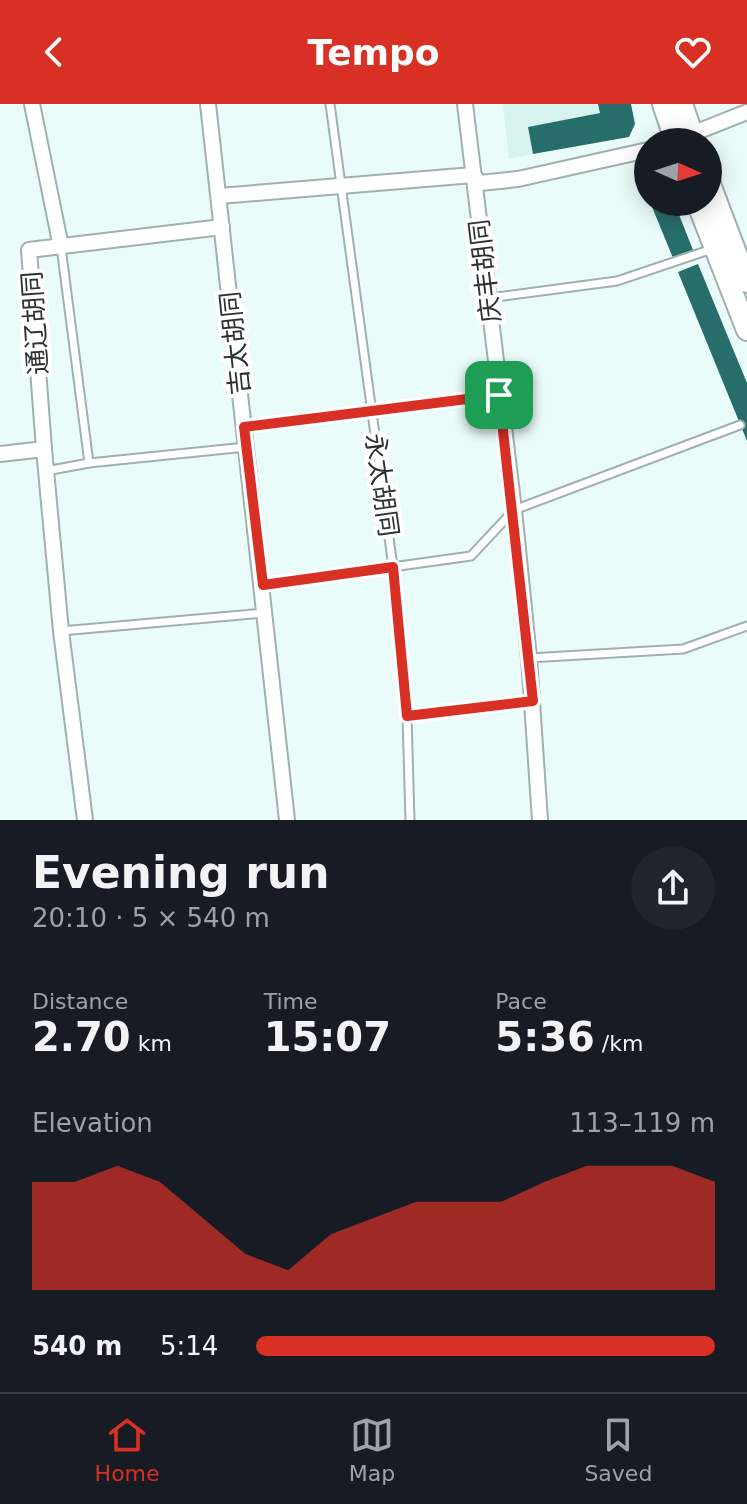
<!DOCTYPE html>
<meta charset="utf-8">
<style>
:root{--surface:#171b24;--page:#20242c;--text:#f1f3f6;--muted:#9ea1a6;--line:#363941;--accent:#d93025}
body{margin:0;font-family:"DejaVu Sans","Noto Sans SC",sans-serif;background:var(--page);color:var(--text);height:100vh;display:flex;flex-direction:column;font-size:30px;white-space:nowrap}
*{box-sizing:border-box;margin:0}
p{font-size:26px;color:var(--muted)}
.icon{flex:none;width:44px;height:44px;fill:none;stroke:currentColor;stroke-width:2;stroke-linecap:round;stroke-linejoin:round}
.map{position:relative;height:716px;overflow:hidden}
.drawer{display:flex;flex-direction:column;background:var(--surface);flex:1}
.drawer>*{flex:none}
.needle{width:52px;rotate:93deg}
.fabs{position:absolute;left:634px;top:24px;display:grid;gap:16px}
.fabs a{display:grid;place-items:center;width:88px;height:88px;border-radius:50%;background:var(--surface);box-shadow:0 4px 20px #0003;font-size:40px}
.pin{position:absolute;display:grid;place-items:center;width:68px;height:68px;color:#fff;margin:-34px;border-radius:16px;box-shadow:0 4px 12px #0006}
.round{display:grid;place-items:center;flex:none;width:84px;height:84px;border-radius:42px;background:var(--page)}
.head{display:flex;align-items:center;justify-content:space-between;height:136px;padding:0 32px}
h1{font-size:44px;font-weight:800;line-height:60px}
.stats{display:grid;grid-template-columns:repeat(3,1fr);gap:12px;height:136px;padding:8px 32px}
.stats div{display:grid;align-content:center}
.stats b{font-size:40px;font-weight:800}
.stats small{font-size:22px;font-weight:400}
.stats p{font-size:22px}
.chart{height:224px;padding:16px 32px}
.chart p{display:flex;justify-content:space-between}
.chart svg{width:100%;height:144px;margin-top:8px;fill:var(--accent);opacity:.7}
ul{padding:0 32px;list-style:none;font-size:26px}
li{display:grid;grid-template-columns:128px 96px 1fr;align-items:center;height:60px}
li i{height:20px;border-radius:10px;background:var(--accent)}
header{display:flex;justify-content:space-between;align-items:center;height:104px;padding:0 32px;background:var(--accent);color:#fff;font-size:36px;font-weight:800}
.menu{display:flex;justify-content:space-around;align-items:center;height:112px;border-top:2px solid var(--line);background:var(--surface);font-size:22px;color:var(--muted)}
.menu a{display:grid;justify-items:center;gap:4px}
.menu .current{color:var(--accent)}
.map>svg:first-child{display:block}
.built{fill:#d7f3f0}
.building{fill:#276e6a}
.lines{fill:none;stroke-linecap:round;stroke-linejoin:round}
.service-casing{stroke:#9fb0ae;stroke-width:11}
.minor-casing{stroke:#9fb0ae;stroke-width:18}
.secondary-casing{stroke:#9fb0ae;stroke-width:24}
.service{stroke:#fff;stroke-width:7}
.minor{stroke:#fff;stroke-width:14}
.secondary{stroke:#fff;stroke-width:20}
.route-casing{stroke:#fff;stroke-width:16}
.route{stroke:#d93025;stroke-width:10}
.labels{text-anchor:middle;stroke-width:8;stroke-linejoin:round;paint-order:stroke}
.street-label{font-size:26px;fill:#2c3332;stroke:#fff}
</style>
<header><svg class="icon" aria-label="back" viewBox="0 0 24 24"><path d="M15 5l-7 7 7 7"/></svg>Tempo<svg class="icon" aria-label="heart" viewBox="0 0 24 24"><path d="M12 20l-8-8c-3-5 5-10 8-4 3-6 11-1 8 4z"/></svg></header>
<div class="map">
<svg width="747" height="716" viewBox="0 0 747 716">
<rect width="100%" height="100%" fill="#eafcfa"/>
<polygon class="built" points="503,0 598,0 600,9 528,23 533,50 509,55"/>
<g class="building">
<polygon points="598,0 631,0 635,20 629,33 533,50 528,23 600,9"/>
<polygon points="648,64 648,91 638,67"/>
<polygon points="650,98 674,98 693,146 673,154"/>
<polygon points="698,160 747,279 747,337 678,168"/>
</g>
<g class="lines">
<g class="service-casing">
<g id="service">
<polyline points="330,0 393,463 407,612 410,716"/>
<polyline points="61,143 89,359"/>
<polyline points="489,194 617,177 712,145"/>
<polyline points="244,323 499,291"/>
<polyline points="46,367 89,359 246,343"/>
<polyline points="263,481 471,452 514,406 740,321"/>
<polyline points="61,527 264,509"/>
<polyline points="529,554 683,545 747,522"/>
<polyline points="407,612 533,597"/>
</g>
</g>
<g class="minor-casing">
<g id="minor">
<polyline points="32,0 61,143"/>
<polyline points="208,0 287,716"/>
<polyline points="465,0 514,406 529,554 540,716"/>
<polyline points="684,33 747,8"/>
<polyline points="219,92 473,71 480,79 518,75 648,46"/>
<polyline points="44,345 61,527 85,716"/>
<polyline points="0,350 44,345 29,146 222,123"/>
</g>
</g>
<g class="secondary-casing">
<g id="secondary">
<polyline points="663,0 676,38"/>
<polyline points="682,0 695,38"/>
<polyline points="708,75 747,178"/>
<polyline points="697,98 747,226"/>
</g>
</g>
<use href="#service" class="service"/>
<use href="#minor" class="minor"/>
<use href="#secondary" class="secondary"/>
</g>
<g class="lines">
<g class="route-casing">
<polygon id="route" points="499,291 533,597 407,612 393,463 263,481 244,323"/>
</g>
<use href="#route" class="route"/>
</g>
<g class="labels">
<g class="street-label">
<text transform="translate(485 167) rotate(-97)" y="9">庆丰胡同</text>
<text transform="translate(35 219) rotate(-94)" y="9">通辽胡同</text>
<text transform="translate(235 239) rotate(-96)" y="9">吉太胡同</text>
<text transform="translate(382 381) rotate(82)" y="9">永太胡同</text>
</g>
</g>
</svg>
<div class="fabs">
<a><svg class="needle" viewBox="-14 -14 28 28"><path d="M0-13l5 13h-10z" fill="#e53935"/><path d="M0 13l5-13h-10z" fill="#9ea1a6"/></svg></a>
</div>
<div class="pin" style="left:499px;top:291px;background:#1e9e55"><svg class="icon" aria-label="arrive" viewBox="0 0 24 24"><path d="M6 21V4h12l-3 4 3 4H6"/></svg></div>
</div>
<section class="drawer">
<div class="head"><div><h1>Evening run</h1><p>20:10 · 5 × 540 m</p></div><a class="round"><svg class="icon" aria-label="share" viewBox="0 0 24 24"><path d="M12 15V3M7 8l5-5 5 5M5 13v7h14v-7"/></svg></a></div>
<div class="stats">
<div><p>Distance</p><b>2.70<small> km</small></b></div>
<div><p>Time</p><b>15:07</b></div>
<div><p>Pace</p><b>5:36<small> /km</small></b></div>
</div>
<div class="chart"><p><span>Elevation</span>113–119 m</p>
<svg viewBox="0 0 160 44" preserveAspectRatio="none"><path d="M0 44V11L10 11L20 6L30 11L40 22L50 33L60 38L70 27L80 22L90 17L100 17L110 17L120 11L130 6L140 6L150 6L160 11V44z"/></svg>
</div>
<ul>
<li><b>540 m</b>5:14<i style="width:100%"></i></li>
</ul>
</section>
<nav class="menu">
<a class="current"><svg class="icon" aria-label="home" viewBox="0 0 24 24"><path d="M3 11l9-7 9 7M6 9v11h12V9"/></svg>Home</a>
<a><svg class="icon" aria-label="map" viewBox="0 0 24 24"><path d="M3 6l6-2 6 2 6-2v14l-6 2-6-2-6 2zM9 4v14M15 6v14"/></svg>Map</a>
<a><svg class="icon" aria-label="saved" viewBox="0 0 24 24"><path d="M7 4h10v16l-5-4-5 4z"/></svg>Saved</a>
</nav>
